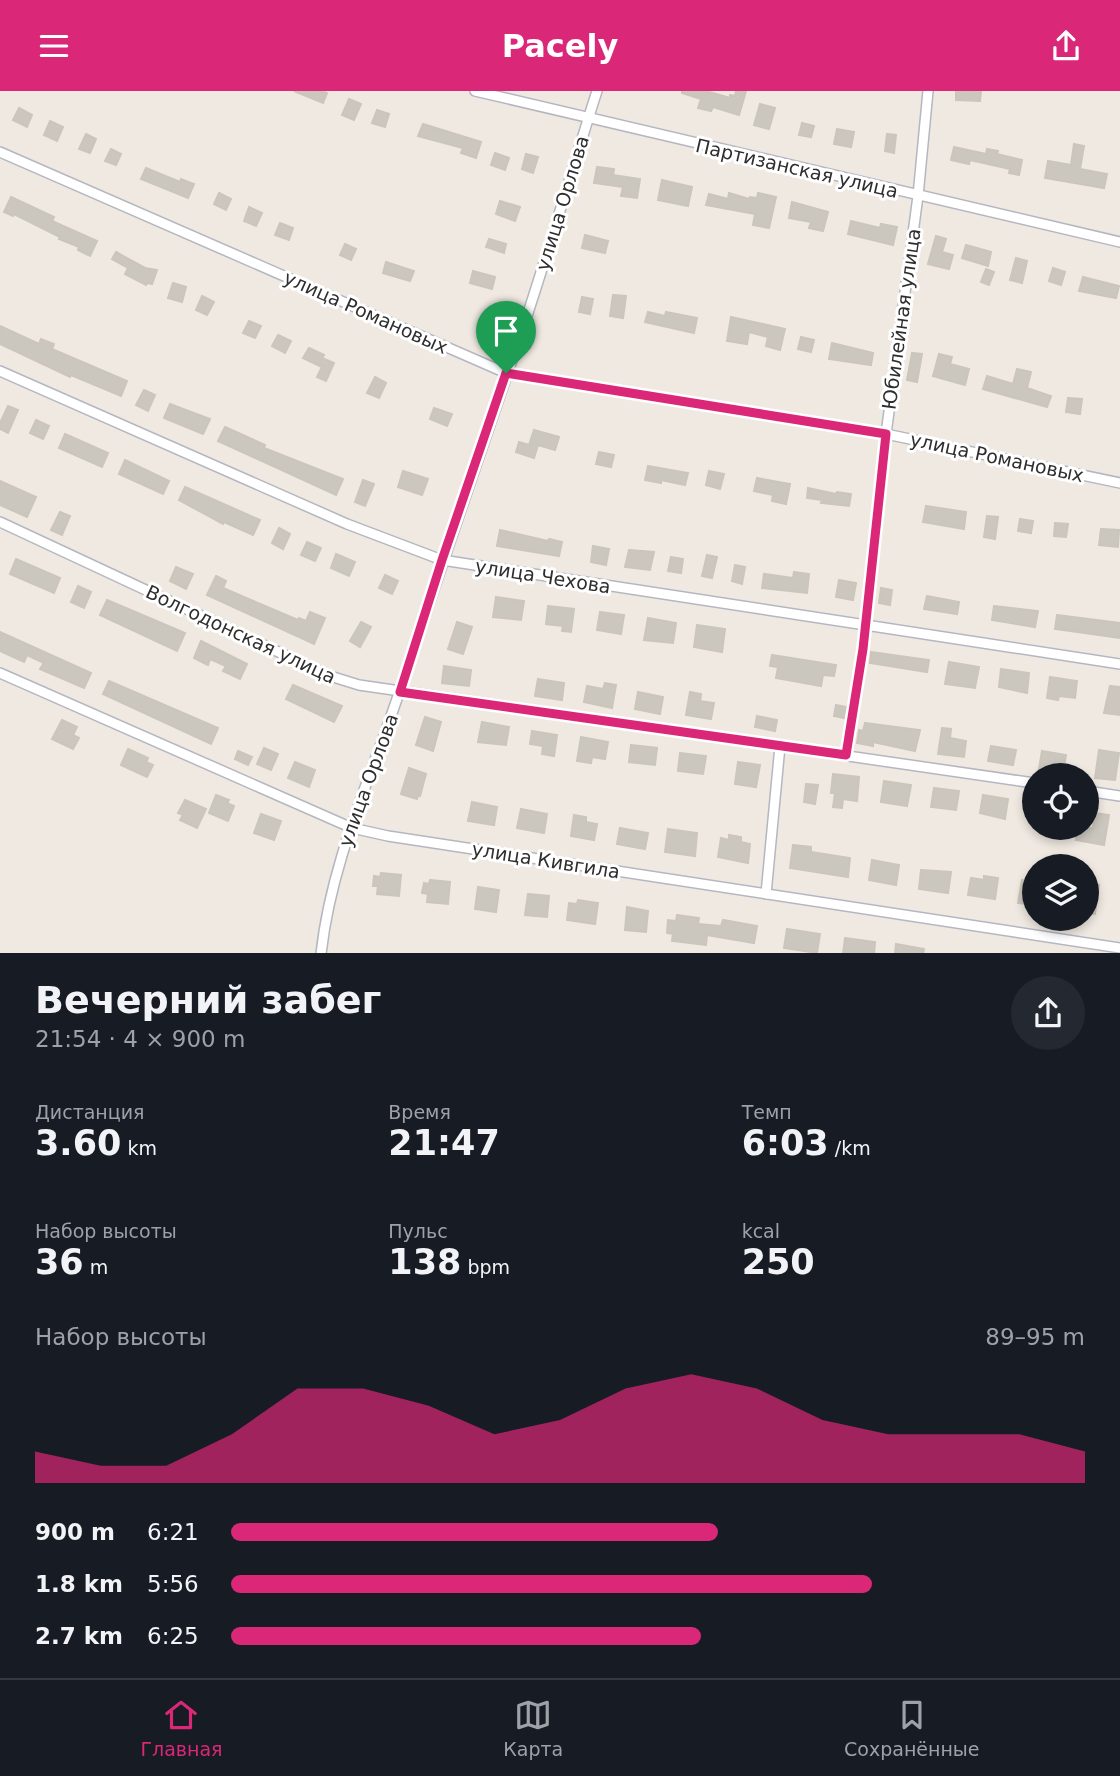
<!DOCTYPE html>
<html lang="ru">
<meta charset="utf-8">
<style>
:root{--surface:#171b24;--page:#242831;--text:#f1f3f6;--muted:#9ea1a6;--line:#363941;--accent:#db2777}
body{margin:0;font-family:"DejaVu Sans",sans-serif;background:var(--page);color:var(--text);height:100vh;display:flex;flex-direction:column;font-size:26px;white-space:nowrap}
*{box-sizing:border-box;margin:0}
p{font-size:23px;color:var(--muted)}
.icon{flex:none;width:38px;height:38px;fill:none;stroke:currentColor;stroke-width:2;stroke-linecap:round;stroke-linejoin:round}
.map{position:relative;height:862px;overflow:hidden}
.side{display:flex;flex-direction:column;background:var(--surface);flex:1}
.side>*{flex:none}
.fabs{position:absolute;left:1022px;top:672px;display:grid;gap:14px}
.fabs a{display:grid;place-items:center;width:77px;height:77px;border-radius:50%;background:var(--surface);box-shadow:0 4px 10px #0003;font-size:35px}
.pin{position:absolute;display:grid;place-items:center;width:60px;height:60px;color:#fff;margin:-72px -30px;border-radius:50% 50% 50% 0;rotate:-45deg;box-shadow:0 0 7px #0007}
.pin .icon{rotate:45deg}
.round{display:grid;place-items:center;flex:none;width:74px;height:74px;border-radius:37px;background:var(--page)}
.overview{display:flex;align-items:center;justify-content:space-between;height:119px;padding:0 35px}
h1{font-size:38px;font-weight:800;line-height:52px}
.stats{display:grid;grid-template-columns:repeat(3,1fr);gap:10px;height:119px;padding:7px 35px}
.stats div{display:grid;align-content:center}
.stats b{font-size:35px;font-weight:800}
.stats small{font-size:19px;font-weight:400}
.stats p{font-size:19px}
.chart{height:196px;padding:14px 35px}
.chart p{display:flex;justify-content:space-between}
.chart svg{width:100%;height:126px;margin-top:7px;fill:var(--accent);opacity:.7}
ul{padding:0 35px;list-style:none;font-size:23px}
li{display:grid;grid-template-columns:112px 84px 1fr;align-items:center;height:52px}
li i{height:18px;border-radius:9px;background:var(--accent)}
header{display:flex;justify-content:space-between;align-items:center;height:91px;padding:0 35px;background:var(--accent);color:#fff;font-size:32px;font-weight:800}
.tab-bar{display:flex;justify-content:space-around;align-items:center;height:98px;border-top:2px solid var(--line);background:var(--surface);font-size:19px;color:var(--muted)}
.tab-bar a{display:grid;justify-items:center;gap:4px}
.tab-bar .current{color:var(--accent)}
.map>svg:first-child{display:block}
.building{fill:#cbc7bf;stroke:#cbc5ba;stroke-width:2}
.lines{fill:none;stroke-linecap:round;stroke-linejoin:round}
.street-casing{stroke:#b4b7c1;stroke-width:12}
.street{stroke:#fff;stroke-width:9}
.route-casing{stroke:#fff;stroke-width:14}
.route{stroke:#db2777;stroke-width:9}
.labels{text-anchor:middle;stroke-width:6;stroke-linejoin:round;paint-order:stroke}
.street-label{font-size:19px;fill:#2e2e2e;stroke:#fff}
</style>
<header><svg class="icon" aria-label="menu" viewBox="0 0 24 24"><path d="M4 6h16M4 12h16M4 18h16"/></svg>Pacely<svg class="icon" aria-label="share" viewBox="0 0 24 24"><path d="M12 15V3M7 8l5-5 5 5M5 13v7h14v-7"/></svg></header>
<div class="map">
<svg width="1120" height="863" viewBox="0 0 1120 863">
<rect width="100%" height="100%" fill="#efe9e1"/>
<g class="building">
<polygon points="294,0 322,0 327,2 323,12"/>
<polygon points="682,0 706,0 730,7 730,4 735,5 736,0 746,0 739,24 713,16 711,20 698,17 701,8 682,2"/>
<polygon points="956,0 981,0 980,10 956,9"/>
<polygon points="349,8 361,13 354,29 342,24"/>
<polygon points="760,13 775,17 769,38 754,34"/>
<polygon points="19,17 32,24 27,36 13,29"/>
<polygon points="377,19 389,23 385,36 372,32"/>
<polygon points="50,30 63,36 57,50 44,44"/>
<polygon points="802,32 814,35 811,46 799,44"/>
<polygon points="423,33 481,51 476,67 461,62 463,57 418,45"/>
<polygon points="837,38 854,41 851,56 834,53"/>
<polygon points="86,43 96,48 90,62 79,58"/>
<polygon points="887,43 896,44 894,62 885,60"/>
<polygon points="1074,53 1084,55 1080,78 1107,83 1104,97 1045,87 1048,70 1071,74"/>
<polygon points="954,56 986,63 987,58 998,60 997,63 1022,69 1019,84 1009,82 1010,78 970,69 969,73 951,69"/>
<polygon points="111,58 121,63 116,74 105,70"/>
<polygon points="495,62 509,67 505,79 491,74"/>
<polygon points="526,63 538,66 533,82 522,78"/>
<polygon points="597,76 614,78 613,84 640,88 637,107 621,105 623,96 594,92"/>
<polygon points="146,77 180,91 181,88 194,93 188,107 141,88"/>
<polygon points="662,89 692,96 688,115 658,109"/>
<polygon points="219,102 231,108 226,119 214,113"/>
<polygon points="729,102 749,108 750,106 757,107 758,102 776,106 769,137 753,134 755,123 706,114 709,103 728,108"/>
<polygon points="11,106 54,126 52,130 97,150 90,165 78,159 79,156 59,148 60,146 14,123 13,125 4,121"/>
<polygon points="500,110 520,116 515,130 496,123"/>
<polygon points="792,111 828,121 823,140 809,137 811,131 789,127"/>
<polygon points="249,116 262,122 256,135 244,130"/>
<polygon points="851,130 880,137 881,133 897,136 893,154 848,143"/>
<polygon points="280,132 293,137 289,149 275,144"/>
<polygon points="585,144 608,150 605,162 582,157"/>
<polygon points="936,145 946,148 942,161 953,164 949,178 928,173"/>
<polygon points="489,148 506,153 504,162 486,156"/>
<polygon points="345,153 356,158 351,169 340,164"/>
<polygon points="966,154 991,161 988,175 962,167"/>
<polygon points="116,161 145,177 157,179 152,193 147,192 146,194 125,183 128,177 112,168"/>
<polygon points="1016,167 1027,170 1022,192 1010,189"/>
<polygon points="386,171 414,180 410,190 383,182"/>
<polygon points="1053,177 1065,181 1061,194 1049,190"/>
<polygon points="986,178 994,181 989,194 981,191"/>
<polygon points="473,180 495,186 492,198 470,192"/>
<polygon points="1083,186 1119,195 1116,207 1079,200"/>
<polygon points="173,192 186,196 182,211 168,207"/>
<polygon points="613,204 626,205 623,227 610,225"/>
<polygon points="202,205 214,211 207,224 196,219"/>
<polygon points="582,206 593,208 590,223 579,221"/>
<polygon points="648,221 665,225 666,221 697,227 694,242 645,231"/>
<polygon points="731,226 785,238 780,259 766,255 768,246 749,241 747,253 727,250"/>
<polygon points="249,230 261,235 255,247 243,242"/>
<polygon points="0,235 39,253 41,248 54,253 52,258 127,290 121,305 71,284 70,286 0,253"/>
<polygon points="278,244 291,250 285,262 272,255"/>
<polygon points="801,246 814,249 811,261 798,258"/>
<polygon points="832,252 873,262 871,274 829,268"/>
<polygon points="309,257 324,264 322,267 334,272 326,290 317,286 322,276 303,267"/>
<polygon points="912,262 922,263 917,291 907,289"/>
<polygon points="939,263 952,266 950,273 969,278 965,294 933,285"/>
<polygon points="1017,278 1031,281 1027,297 1051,305 1047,316 983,298 987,285 1013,293"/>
<polygon points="375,286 386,292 379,307 367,302"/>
<polygon points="144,299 155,304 148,320 136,314"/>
<polygon points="1068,307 1082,308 1080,323 1066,321"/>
<polygon points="170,313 210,328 203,343 164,327"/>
<polygon points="8,315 18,319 8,342 0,338 0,332"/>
<polygon points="434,317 452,323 447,335 430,328"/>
<polygon points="36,329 49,335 43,348 30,342"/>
<polygon points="225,336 265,354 264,357 343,388 336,404 218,350"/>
<polygon points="534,339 559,346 555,359 538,354 534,367 516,361 519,351 529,354"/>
<polygon points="65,343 108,362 102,376 59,357"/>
<polygon points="599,361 614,364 611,376 596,373"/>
<polygon points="125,369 169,390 163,403 119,383"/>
<polygon points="648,375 688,382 685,394 661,389 661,392 645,389"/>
<polygon points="403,380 428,388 422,404 398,396"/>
<polygon points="709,380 724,383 720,398 706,394"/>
<polygon points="757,387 790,393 786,413 772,410 773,404 754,400"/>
<polygon points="363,389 374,393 365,415 355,411"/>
<polygon points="0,390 36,406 27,426 0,414"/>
<polygon points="185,396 260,429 253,444 224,431 223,433 179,409"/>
<polygon points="808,397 836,403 837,401 851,403 849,415 821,412 822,409 807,407"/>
<polygon points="926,415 966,421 964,438 923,431"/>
<polygon points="60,421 70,425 62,444 51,439"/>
<polygon points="987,425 998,426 995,448 984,446"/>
<polygon points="1020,428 1033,430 1031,442 1018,440"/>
<polygon points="1055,432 1068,433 1066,446 1054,445"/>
<polygon points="279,437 290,443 283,458 272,452"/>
<polygon points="1101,438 1119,439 1118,456 1099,454"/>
<polygon points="500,439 548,450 549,448 562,451 559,465 497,455"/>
<polygon points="307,451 321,457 315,470 301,464"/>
<polygon points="593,455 609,458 606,474 591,471"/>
<polygon points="629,459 654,461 650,479 625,476"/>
<polygon points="336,463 355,471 349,485 331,477"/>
<polygon points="707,464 717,466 712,487 702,485"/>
<polygon points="671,466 683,468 681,482 668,480"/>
<polygon points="16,468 60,487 54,502 10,483"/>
<polygon points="735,474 745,476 742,493 732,490"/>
<polygon points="176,476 193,483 186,498 170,490"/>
<polygon points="794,481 809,483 807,502 762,497 764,483 793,487"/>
<polygon points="385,484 398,490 392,503 379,497"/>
<polygon points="216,485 226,490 223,497 298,529 299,527 306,530 310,521 325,527 314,553 207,504"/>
<polygon points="839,489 856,492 853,509 836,506"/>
<polygon points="78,495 91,501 84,517 71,511"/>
<polygon points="881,497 892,499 890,514 879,512"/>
<polygon points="927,505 959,511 957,523 924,518"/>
<polygon points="496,506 524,510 521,529 493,526"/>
<polygon points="107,509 185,542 177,560 100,524"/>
<polygon points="548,515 574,518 571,541 562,540 563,535 546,533"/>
<polygon points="994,515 1038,520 1035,536 992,529"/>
<polygon points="600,521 624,524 621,543 597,539"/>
<polygon points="1057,524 1120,532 1120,547 1055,538"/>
<polygon points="648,527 676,532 673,552 644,549"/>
<polygon points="361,531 371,536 360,556 350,550"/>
<polygon points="457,531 472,536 463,563 448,558"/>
<polygon points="697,534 725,538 722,561 694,556"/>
<polygon points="0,541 91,582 84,597 40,578 44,572 27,564 24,571 0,560"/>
<polygon points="201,550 247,573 240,588 223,580 226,575 210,568 208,574 194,567"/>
<polygon points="871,561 929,569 927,581 870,572"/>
<polygon points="772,564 836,574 834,585 823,584 821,595 776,587 778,576 770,575"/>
<polygon points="949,571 979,576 975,597 945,593"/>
<polygon points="444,575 471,579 469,595 442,592"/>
<polygon points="1001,578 1029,582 1027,602 999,596"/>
<polygon points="1050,586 1077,590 1075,607 1059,605 1058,609 1047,607"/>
<polygon points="538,588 564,592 562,609 535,605"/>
<polygon points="109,590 218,637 211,653 103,603"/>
<polygon points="605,592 616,594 612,617 584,611 587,595 603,598"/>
<polygon points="293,594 342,615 334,631 286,608"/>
<polygon points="1110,595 1120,596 1120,624 1104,622"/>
<polygon points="638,601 663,606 660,623 635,618"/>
<polygon points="690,601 701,603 700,610 714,612 711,628 686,624"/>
<polygon points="836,614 846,616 844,627 834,625"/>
<polygon points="757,625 777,629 775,640 755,636"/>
<polygon points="425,626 441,631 433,660 416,654"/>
<polygon points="62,629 77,636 73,644 79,647 73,658 52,648"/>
<polygon points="482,631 509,636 506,654 478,651"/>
<polygon points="865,632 920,639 915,660 873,651 873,655 857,652 859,639 863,640"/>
<polygon points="942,637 951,638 950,647 966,650 964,666 938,663"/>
<polygon points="532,640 557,644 554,665 542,663 543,655 530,653"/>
<polygon points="581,646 608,651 605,668 592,666 591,672 577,670"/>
<polygon points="631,654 657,657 655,674 629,671"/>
<polygon points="991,655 1016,659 1013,674 988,670"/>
<polygon points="264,657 278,663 271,679 257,673"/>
<polygon points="128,658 148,667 146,671 153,674 147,686 121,674"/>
<polygon points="1099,659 1119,662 1115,689 1095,687"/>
<polygon points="238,660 252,666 248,674 235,668"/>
<polygon points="1042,660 1066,664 1063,682 1039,678"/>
<polygon points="680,662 706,665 703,683 678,680"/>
<polygon points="295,671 315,679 309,696 288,687"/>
<polygon points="738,671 760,674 756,696 735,693"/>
<polygon points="409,677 426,683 420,705 418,704 417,708 401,703"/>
<polygon points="833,683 859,686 857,710 843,708 842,717 833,716 835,702 831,702"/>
<polygon points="884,690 911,694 907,715 881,711"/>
<polygon points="806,693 818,694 815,713 804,711"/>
<polygon points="934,697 959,700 956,719 931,716"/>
<polygon points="216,704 229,709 227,712 234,715 228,730 209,722"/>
<polygon points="983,704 1008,708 1005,728 980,722"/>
<polygon points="185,709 206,718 197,737 180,729 183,724 178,722"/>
<polygon points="472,711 497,716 494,734 468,730"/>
<polygon points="521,718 547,723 544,742 517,737"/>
<polygon points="1095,722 1109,724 1104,754 1076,749 1078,737 1093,737"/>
<polygon points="261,723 281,730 274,749 254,742"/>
<polygon points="574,724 586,726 586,731 597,733 594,749 571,745"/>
<polygon points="620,737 648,742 645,758 617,753"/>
<polygon points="668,738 697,742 695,765 665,761"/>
<polygon points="729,744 741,746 741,751 750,753 748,772 718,766 721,747 729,749"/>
<polygon points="793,754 811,756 811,761 850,767 848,786 790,777"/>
<polygon points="872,769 899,774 896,794 869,789"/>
<polygon points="921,779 951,781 948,802 919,798"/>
<polygon points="381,782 401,784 399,805 377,803 378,795 373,795 374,785 380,786"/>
<polygon points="984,785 998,787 995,808 968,804 971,787 984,789"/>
<polygon points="430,789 450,791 448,813 427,811 428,803 422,802 424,792 429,793"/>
<polygon points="1022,789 1034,792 1034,814 1018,812"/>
<polygon points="1087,793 1099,794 1095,823 1087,822"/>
<polygon points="478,796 499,799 496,821 475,818"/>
<polygon points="528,803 549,805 547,826 525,824"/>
<polygon points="578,809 598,812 595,833 567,829 569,812 577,813"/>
<polygon points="627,816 648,820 646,841 625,839"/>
<polygon points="677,824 699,827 698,833 721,835 723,829 757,835 754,852 707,844 706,854 672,850 673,843 667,842 668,829 676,830"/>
<polygon points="787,838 820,843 817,862 784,857"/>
<polygon points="845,847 875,851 874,863 843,863"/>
<polygon points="896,853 924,858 923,863 895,863"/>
</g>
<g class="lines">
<g class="street-casing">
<g id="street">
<polyline points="475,0 1120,151"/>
<polyline points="0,61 506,282 886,343 1120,392"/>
<polyline points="0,280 347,433 442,469 1120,573"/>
<polyline points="0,431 330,585 359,594 1034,692"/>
<polyline points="0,582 352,737 388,745 1120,857"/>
<polyline points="847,664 863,558 886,343 918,105 928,0"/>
<polyline points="1087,700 1120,705"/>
<polyline points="766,803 780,655"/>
<path d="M321,863C331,771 371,686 400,599C440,480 480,362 521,243C548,163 571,81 597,0"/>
</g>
</g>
<use href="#street" class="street"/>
</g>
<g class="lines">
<g class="route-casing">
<polygon id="route" points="506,282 886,343 863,558 846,664 400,601 442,469"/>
</g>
<use href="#route" class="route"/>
</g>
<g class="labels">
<g class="street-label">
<text transform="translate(797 77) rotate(13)" y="7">Партизанская улица</text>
<text transform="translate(562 112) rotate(-73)" y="7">улица Орлова</text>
<text transform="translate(366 221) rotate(24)" y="7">улица Романовых</text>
<text transform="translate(901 228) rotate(-82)" y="7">Юбилейная улица</text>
<text transform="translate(997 366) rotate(12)" y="7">улица Романовых</text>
<text transform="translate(543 485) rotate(9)" y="7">улица Чехова</text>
<text transform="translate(241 543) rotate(25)" y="7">Волгодонская улица</text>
<text transform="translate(368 689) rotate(-70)" y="7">улица Орлова</text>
<text transform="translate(546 769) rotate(9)" y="7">улица Кивгила</text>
</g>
</g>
</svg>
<div class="fabs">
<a><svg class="icon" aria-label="locate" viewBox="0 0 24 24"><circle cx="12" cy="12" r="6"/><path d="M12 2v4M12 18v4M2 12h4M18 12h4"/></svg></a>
<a><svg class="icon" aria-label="layers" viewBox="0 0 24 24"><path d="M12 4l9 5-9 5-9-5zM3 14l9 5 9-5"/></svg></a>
</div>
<div class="pin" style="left:506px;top:282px;background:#1e9e55"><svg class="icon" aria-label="arrive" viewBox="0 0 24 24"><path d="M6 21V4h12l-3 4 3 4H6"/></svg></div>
</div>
<section class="side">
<div class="overview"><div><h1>Вечерний забег</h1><p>21:54 · 4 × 900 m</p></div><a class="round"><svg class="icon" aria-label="share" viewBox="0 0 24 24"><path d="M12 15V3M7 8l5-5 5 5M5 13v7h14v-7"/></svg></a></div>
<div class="stats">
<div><p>Дистанция</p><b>3.60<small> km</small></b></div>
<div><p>Время</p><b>21:47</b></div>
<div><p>Темп</p><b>6:03<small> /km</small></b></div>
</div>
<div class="stats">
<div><p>Набор высоты</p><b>36<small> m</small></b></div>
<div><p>Пульс</p><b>138<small> bpm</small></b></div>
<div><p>kcal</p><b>250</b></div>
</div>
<div class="chart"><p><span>Набор высоты</span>89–95 m</p>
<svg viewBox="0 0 160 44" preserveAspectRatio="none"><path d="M0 44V33L10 38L20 38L30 27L40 11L50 11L60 17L70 27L80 22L90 11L100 6L110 11L120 22L130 27L140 27L150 27L160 33V44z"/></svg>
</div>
<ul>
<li><b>900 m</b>6:21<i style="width:57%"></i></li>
<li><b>1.8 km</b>5:56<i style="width:75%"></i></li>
<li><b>2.7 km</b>6:25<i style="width:55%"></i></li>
</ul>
</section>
<nav class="tab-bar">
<a class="current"><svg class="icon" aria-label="home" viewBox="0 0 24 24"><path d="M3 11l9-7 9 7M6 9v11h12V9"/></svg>Главная</a>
<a><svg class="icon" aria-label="map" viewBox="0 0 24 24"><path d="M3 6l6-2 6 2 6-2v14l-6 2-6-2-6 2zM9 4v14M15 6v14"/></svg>Карта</a>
<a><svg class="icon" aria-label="saved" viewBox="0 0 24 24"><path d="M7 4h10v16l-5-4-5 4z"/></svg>Сохранённые</a>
</nav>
